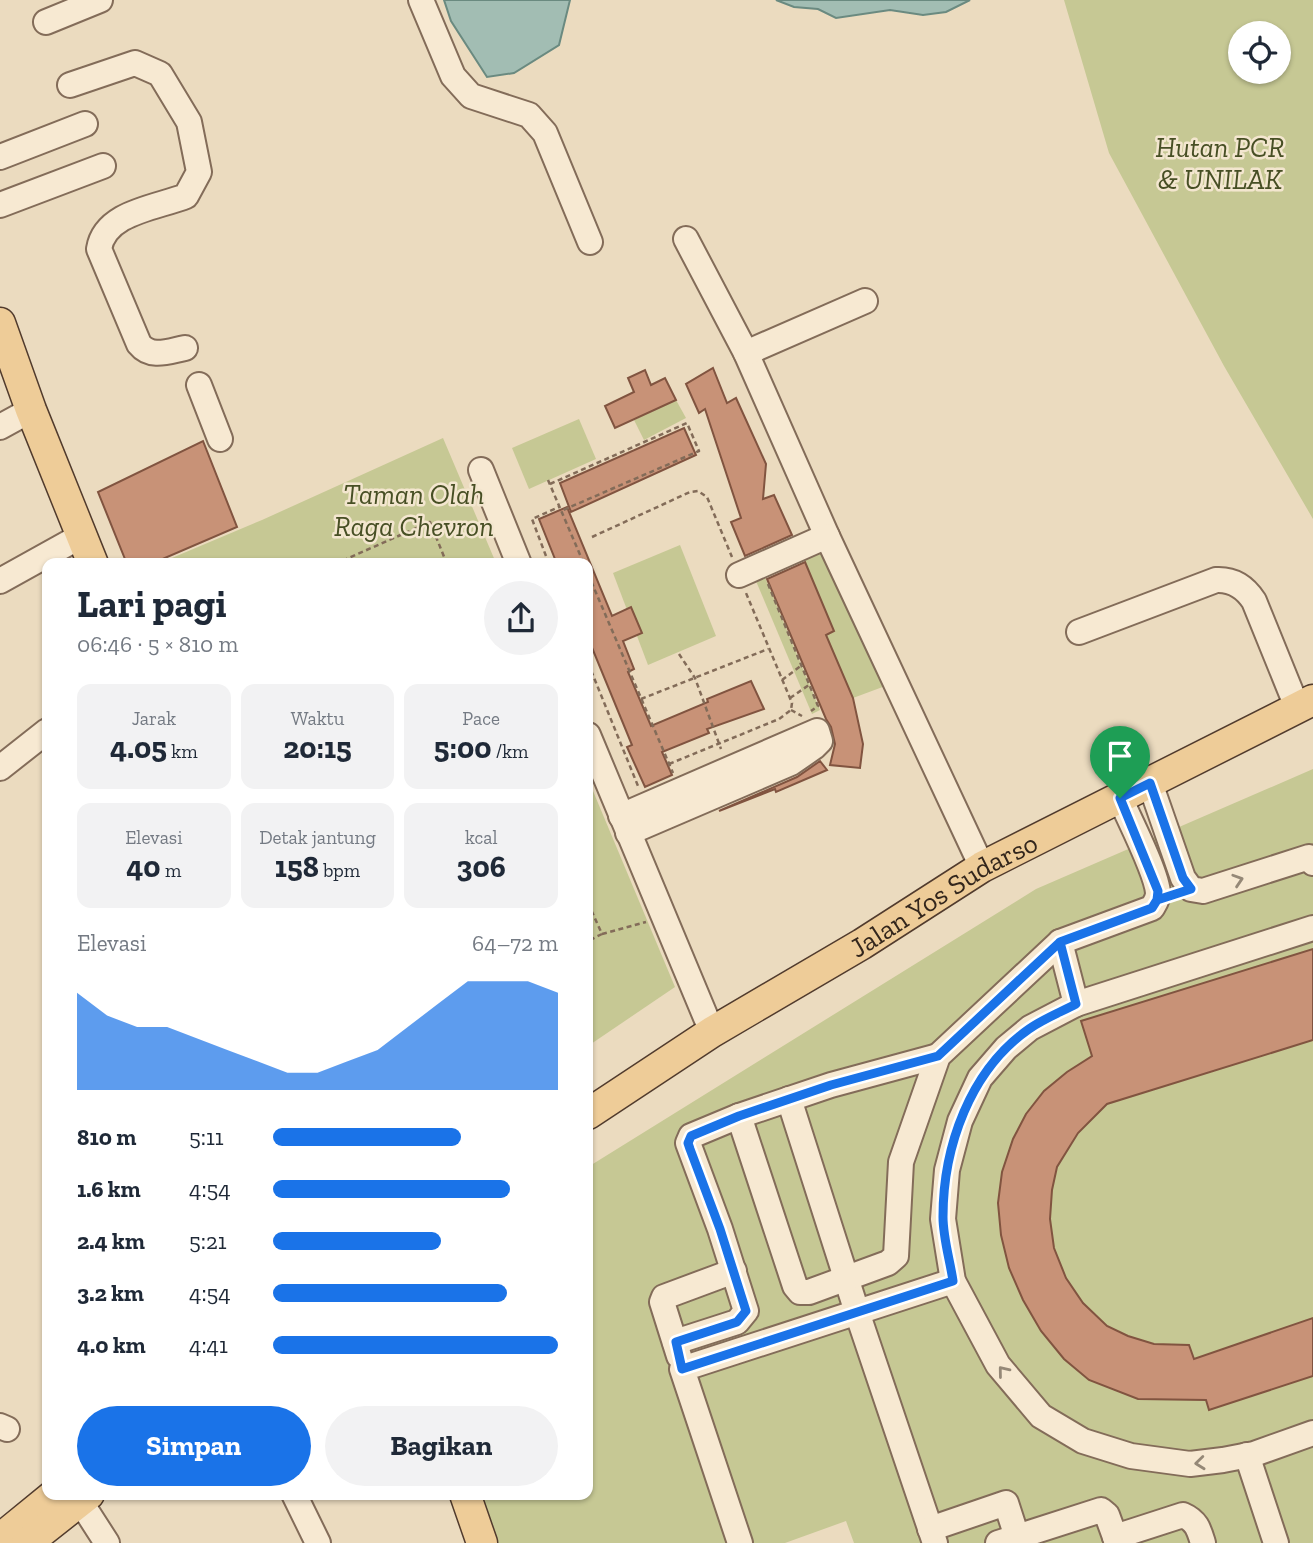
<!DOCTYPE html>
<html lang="id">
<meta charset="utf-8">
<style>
:root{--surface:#fff;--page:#f2f2f3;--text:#1f2937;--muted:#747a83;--accent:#1a73e8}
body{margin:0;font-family:"Zilla Slab",serif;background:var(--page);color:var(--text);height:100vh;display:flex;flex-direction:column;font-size:26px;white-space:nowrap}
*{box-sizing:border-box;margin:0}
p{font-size:23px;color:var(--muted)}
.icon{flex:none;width:38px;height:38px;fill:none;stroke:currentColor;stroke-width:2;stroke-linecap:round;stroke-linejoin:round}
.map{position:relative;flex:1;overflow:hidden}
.details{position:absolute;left:42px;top:558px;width:551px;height:942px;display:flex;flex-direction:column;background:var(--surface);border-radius:14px;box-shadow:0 2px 5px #0004}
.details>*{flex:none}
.fabs{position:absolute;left:1228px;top:21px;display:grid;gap:14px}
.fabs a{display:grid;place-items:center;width:63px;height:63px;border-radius:50%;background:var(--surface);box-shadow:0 2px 5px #0004;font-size:35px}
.pin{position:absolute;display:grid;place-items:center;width:60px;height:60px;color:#fff;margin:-72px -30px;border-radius:50% 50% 50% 0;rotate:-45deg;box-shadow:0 0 7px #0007}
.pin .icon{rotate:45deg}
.round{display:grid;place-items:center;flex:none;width:74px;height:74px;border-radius:37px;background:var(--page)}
.overview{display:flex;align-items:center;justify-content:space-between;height:119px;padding:0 35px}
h1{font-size:38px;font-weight:700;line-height:52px}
.figures{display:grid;grid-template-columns:repeat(3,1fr);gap:10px;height:119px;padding:7px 35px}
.figures div{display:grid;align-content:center;border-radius:14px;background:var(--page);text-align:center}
.figures b{font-size:30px;font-weight:700}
.figures small{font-size:19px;font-weight:400}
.figures p{font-size:19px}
.chart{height:196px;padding:14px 35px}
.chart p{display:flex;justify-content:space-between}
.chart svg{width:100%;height:126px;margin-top:7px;fill:var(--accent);opacity:.7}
.action{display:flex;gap:14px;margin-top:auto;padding:14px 35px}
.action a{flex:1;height:80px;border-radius:42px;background:var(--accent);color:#fff;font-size:28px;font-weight:700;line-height:80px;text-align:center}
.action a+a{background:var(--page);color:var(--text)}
ul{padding:0 35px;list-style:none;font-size:23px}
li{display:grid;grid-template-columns:112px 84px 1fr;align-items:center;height:52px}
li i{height:18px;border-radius:9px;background:var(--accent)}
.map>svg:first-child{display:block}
.green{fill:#c6c894;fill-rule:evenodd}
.water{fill:#a2bdb3;stroke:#6a8a80;stroke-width:2}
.building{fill:#c89277;stroke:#815440;stroke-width:2}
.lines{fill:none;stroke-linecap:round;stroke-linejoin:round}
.minor-casing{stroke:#836c59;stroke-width:28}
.major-casing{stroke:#513b2d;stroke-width:33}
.path{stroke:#836c59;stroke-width:2.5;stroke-dasharray:5 3.5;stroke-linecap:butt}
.minor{stroke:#f7e9d2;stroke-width:24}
.major{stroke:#eecc98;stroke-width:30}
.oneway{stroke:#958877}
.route-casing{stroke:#fff;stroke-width:14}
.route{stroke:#1a73e8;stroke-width:9}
.labels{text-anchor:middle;stroke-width:5;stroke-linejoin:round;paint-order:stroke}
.park-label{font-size:28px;font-style:italic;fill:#474f24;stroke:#f3e6cf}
.street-label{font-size:28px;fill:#33261c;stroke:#f3e6cf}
</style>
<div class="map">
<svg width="1313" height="1543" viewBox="0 0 1313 1543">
<rect width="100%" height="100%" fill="#ebdbbf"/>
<g class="green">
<path d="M1064,0H1313V519L1224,366L1109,153ZM1241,33H1279V72H1241Z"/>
<polygon points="676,400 686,418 644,440 634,420"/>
<polygon points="579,419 596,459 529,489 512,448"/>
<polygon points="443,438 496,563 160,563 262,520"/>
<polygon points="680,545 716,636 648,665 613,573"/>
<polygon points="822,546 888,685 853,698 826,635 834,631 802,554"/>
<polygon points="762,570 820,710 812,714 753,574"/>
<polygon points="1313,769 1313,1543 854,1543 846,1521 785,1543 497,1543 479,1495 588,1494 588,1167 1036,889"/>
<polygon points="588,779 675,987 588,1046"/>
</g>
<g class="water">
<polygon points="444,0 570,0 559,45 514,73 487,77 451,21"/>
<polygon points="776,0 970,0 946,12 923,15 890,10 836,18 818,9 794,7"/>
</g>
<g class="building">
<polygon points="713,368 727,403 736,398 766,464 763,499 774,495 792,535 745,556 731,522 741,518 705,409 699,413 686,384"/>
<polygon points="645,370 651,385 665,378 676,400 615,428 605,406 634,392 628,378"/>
<polygon points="684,428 696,455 571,512 560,483"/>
<polygon points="203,441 237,527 151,564 127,564 98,492"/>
<polygon points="567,507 612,616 631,607 642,633 623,641 634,669 628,672 651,726 708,702 707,699 751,681 764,709 707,729 709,733 662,752 672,775 645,787 627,747 632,745 588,638 588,564 557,564 539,519"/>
<polygon points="805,562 834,631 826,635 853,698 863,744 860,768 830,765 835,744 831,727 826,719 767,579"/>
<polygon points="820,761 827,770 776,792 775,789 719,811 797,777"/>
<polygon points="1313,949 1313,1040 1107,1104 1078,1133 1057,1167 1052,1190 1050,1219 1054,1248 1066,1278 1083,1303 1107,1326 1128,1336 1154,1344 1189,1345 1194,1359 1313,1318 1313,1376 1209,1410 1206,1400 1138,1399 1089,1380 1064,1359 1041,1331 1023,1300 1009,1268 1001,1235 998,1203 1002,1172 1013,1139 1026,1114 1044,1091 1067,1072 1092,1056 1081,1021"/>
</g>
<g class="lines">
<g class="minor-casing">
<g id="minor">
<polyline points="421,0 453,76 471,96 529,115 545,133 590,242"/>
<polyline points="46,22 100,0"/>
<path d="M70,85L135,63L160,74L189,122L199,172L186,196C156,208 105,212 99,249L139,344C151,359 169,351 185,348"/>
<polyline points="0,157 85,124"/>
<polyline points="0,205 103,166"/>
<polyline points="686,239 746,353 827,536 982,867"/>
<polyline points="746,353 865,301"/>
<polyline points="199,385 220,439"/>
<polyline points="0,427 31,410"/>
<polyline points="481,470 519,564"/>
<polyline points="739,575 827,536"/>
<polyline points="0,581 81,536"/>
<path d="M1079,632L1216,580C1233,579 1245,587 1254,601L1297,707"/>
<polyline points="588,735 712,1032"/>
<polyline points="0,768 47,731"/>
<polyline points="1150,783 1183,878 1191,889 1203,891 1309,857 1313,863"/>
<path d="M1120,798C1129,819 1157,873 1158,893C1158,899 1155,903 1152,908L1060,942L1076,1004L1030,1028L1006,1048L980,1078L960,1121L947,1170L943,1219L953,1281L998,1365L1041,1416L1083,1441L1131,1456L1190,1464L1223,1460L1254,1454L1313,1433"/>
<polyline points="621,816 817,731 820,741 814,747 791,763 628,833"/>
<polyline points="1076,1004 1313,928"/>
<polyline points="789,1099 857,1312 935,1543"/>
<polyline points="739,1116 795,1286 800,1292 809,1292 888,1263 896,1256 901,1162 938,1056 1060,942"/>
<polyline points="675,1342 737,1322 746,1311 720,1229 688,1143 691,1136 739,1116 831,1085 938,1056"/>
<polyline points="679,1356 662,1302 664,1297 734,1271"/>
<polyline points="0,1426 7,1429"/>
<polyline points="1247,1455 1276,1543"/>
<polyline points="294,1494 318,1543"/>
<polyline points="80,1501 107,1543"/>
<polyline points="930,1529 1006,1503 1017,1537"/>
<polyline points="740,1543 682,1369 953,1281"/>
<polyline points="998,1543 1101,1510 1107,1515 1115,1537"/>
<path d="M1117,1543L1115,1537L1183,1515C1197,1521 1199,1530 1203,1543"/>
</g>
</g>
<g class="major-casing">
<g id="major">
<polyline points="0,323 31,410 93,564"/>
<path id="s1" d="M588,1114L712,1032L862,944L982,867L1313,700"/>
<polyline points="465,1494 482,1543"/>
<polyline points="0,1539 55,1494"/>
<polyline points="27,1543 89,1494"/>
</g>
</g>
<g class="path">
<polyline points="548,480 584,564"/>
<polyline points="550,484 687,423 699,451 561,511"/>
<polyline points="592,537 690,492 698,491 707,497 732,557"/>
<polyline points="335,564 430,522 447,564"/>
<polyline points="549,564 532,519 559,507"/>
<polyline points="588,574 673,773"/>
<polyline points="768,584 818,706 811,711"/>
<polyline points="679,654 695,678 721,749"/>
<polyline points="588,663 638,786"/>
<polyline points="782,680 802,665"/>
<polyline points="790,698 809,685"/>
<polyline points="641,699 768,649"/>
<polyline points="791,710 802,716"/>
<polyline points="669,764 779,719 791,710 792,703 746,593"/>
<polyline points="588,903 602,934 588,941"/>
<polyline points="602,934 646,922"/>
</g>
<use href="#minor" class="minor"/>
<use href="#major" class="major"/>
</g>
<defs><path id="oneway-chevron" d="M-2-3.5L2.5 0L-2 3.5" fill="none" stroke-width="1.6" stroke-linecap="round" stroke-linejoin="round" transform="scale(1.75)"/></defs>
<g class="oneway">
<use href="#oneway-chevron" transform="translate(1238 880) rotate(-18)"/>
<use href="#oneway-chevron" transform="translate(1003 1371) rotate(-129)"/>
<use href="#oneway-chevron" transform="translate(1200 1463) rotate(174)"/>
</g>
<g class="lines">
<g class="route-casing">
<path id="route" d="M1120,798L1158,891L1157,900L1152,908L1060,942L938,1056L831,1085L739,1116L691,1136L688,1143L690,1149L720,1229L746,1311L737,1322L676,1342L682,1369L953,1281C950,1260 943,1238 943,1217C943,1147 970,1070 1029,1029C1043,1019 1061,1012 1076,1004L1060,942L1152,908L1157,900L1191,889L1183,878L1150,783L1120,798"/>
</g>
<use href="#route" class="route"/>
</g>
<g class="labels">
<g class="park-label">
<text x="1220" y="157">Hutan PCR<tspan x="1220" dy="32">&amp; UNILAK</tspan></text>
<text x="414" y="504">Taman Olah<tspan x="414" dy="32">Raga Chevron</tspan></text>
</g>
<g class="street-label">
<text dy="10" stroke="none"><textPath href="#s1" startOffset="418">Jalan Yos Sudarso</textPath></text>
</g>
</g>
</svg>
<div class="fabs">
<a><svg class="icon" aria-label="locate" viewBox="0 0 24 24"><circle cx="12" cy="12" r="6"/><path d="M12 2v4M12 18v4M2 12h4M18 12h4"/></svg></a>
</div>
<div class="pin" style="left:1120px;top:798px;background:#1e9e55"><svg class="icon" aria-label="arrive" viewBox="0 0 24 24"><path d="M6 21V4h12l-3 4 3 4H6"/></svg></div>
<section class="details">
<div class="overview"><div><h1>Lari pagi</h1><p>06:46 · 5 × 810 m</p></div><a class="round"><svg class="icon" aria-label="share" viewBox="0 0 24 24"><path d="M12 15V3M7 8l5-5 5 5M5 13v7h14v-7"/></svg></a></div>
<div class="figures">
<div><p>Jarak</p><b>4.05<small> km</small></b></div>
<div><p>Waktu</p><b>20:15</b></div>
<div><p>Pace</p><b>5:00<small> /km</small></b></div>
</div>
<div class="figures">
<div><p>Elevasi</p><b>40<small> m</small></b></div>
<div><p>Detak jantung</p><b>158<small> bpm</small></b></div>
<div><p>kcal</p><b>306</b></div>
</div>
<div class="chart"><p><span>Elevasi</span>64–72 m</p>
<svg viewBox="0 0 160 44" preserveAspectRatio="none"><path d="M0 44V10L10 18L20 22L30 22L40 26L50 30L60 34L70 38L80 38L90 34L100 30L110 22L120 14L130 6L140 6L150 6L160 10V44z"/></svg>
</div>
<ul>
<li><b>810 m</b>5:11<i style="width:66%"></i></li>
<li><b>1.6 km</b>4:54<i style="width:83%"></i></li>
<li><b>2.4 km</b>5:21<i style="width:59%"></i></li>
<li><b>3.2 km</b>4:54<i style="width:82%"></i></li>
<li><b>4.0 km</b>4:41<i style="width:100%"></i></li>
</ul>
<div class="action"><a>Simpan</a><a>Bagikan</a></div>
</section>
</div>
